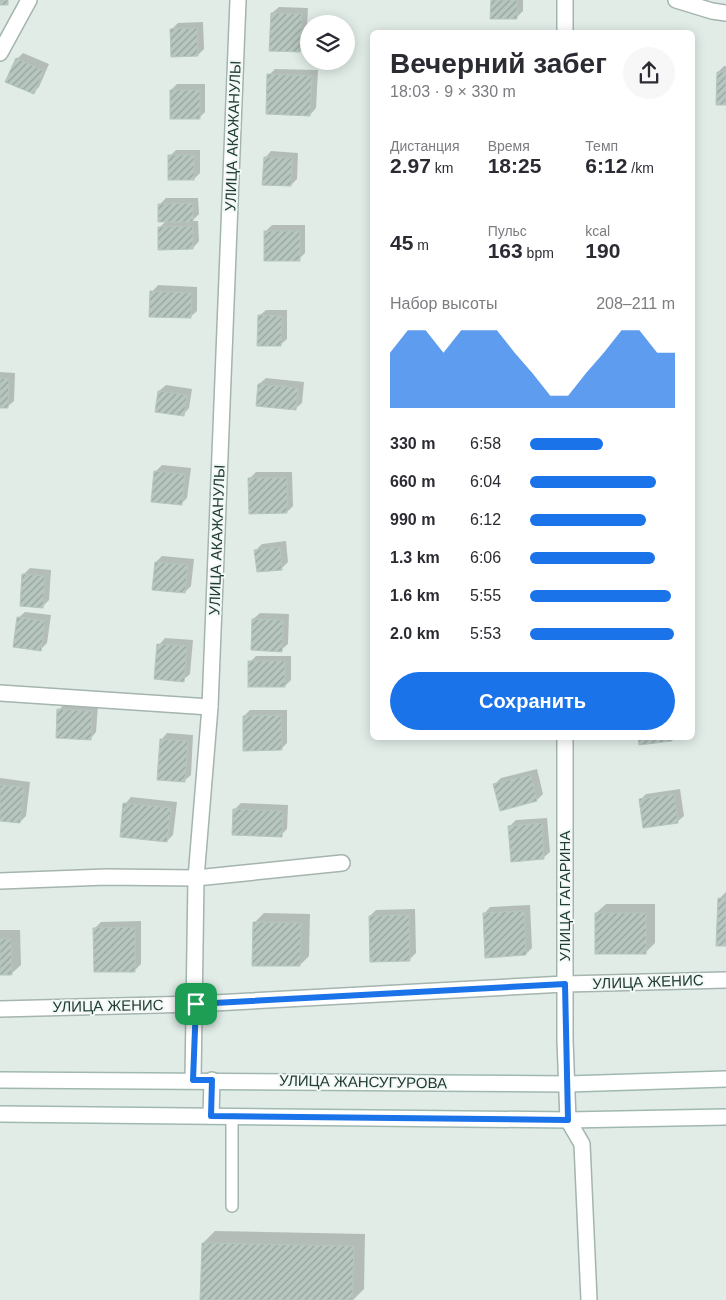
<!DOCTYPE html>
<html lang="ru">
<meta charset="utf-8">
<style>
:root{--surface:#fff;--page:#f7f7f7;--text:#2b2b33;--muted:#7c7c81;--accent:#1a73e8}
body{margin:0;font-family:Helvetica,sans-serif;background:var(--page);color:var(--text);height:100vh;display:flex;flex-direction:column;font-size:19px;white-space:nowrap}
*{box-sizing:border-box;margin:0}
p{font-size:16px;color:var(--muted)}
.icon{flex:none;width:28px;height:28px;fill:none;stroke:currentColor;stroke-width:2;stroke-linecap:round;stroke-linejoin:round}
.map{position:relative;flex:1;overflow:hidden}
.sheet{position:absolute;left:370px;top:30px;width:325px;height:710px;display:flex;flex-direction:column;background:var(--surface);border-radius:8px;box-shadow:0 2px 12px #0003}
.sheet>*{flex:none}
.controls{position:absolute;left:300px;top:15px;display:grid;gap:10px}
.controls a{display:grid;place-items:center;width:55px;height:55px;border-radius:50%;background:var(--surface);box-shadow:0 2px 12px #0003;font-size:25px}
.pin{position:absolute;display:grid;place-items:center;width:42px;height:42px;color:#fff;margin:-21px;border-radius:10px;box-shadow:0 2px 8px #0006}
.round{display:grid;place-items:center;flex:none;width:52px;height:52px;border-radius:26px;background:var(--page)}
.summary{display:flex;align-items:center;justify-content:space-between;height:85px;padding:0 20px}
h1{font-size:28px;font-weight:700;line-height:38px}
.figures{display:grid;grid-template-columns:repeat(3,1fr);gap:8px;height:85px;padding:5px 20px}
.figures div{display:grid;align-content:center}
.figures b{font-size:21px;font-weight:700}
.figures small{font-size:14px;font-weight:400}
.figures p{font-size:14px}
.chart{height:140px;padding:10px 20px}
.chart p{display:flex;justify-content:space-between}
.chart svg{width:100%;height:90px;margin-top:5px;fill:var(--accent);opacity:.7}
.button{display:flex;gap:10px;margin-top:auto;padding:10px 20px}
.button a{flex:1;height:58px;border-radius:30px;background:var(--accent);color:#fff;font-size:20px;font-weight:700;line-height:58px;text-align:center}
ul{padding:0 20px;list-style:none;font-size:16px}
li{display:grid;grid-template-columns:80px 60px 1fr;align-items:center;height:38px}
li i{height:12px;border-radius:6px;background:var(--accent)}
.map>svg:first-child{display:block}
.shadow{fill:#0003}
.building{fill:url(#building-hatch);stroke:#b4c6be}
.lines{fill:none;stroke-linecap:round;stroke-linejoin:round}
.lane-casing{stroke:#a4b4ae;stroke-width:14}
.street-casing{stroke:#a4b4ae;stroke-width:18}
.secondary-casing{stroke:#a0b8af;stroke-width:18}
.lane{stroke:#fff;stroke-width:11}
.street{stroke:#fff;stroke-width:15}
.secondary{stroke:#fff;stroke-width:15}
.route-casing{stroke:#fff;stroke-width:10}
.route{stroke:#1a73e8;stroke-width:6}
.labels{text-anchor:middle;stroke-width:4;stroke-linejoin:round;paint-order:stroke}
.street-label{font-size:15px;fill:#223d35;stroke:#f2f8f5}
</style>
<div class="map">
<svg width="726" height="1300" viewBox="0 0 726 1300">
<defs>
<pattern id="building-hatch" width="6" height="6" patternUnits="userSpaceOnUse" patternTransform="scale(1.25)"><rect width="6" height="6" fill="#b7c7c0"/><path d="M-1 1l2-2M0 6l6-6M5 7l2-2" fill="none" stroke="#94a39d"/></pattern>
</defs>
<rect width="100%" height="100%" fill="#e1ece7"/>
<g class="shadow">
<polygon points="492,0 523,0 523,11 516,18"/>
<polygon points="279,7 308,8 306,44 300,51 272,13"/>
<polygon points="203,22 204,49 198,55 171,30 178,23"/>
<polygon points="23,53 49,64 39,87 33,93 17,59"/>
<polygon points="724,66 726,66 726,104 718,72"/>
<polygon points="275,69 318,70 316,108 310,115 269,75"/>
<polygon points="177,84 205,84 205,112 199,118 171,90"/>
<polygon points="176,150 200,150 200,173 194,179 170,156"/>
<polygon points="271,151 298,153 297,179 291,185 265,158"/>
<polygon points="166,198 198,198 199,214 192,221 198,221 199,241 193,248 159,228 166,221 159,205"/>
<polygon points="272,225 305,225 305,253 299,259 266,231"/>
<polygon points="158,285 197,287 197,311 190,317 152,292"/>
<polygon points="266,310 287,310 287,339 280,345 259,316"/>
<polygon points="0,372 15,373 14,401 7,407 0,407"/>
<polygon points="266,378 304,382 302,403 295,409 259,384"/>
<polygon points="166,385 192,389 189,408 183,415 157,411 159,391"/>
<polygon points="162,465 191,468 187,498 181,504 156,471"/>
<polygon points="256,472 292,472 293,506 287,512 250,478"/>
<polygon points="286,541 288,562 282,568 256,550 262,544"/>
<polygon points="162,556 194,559 191,586 185,592 156,562"/>
<polygon points="30,568 51,570 49,600 42,607 24,574"/>
<polygon points="25,612 51,615 47,643 40,650 18,618"/>
<polygon points="260,613 289,614 288,644 281,650 253,619"/>
<polygon points="165,638 193,640 190,674 183,680 159,645"/>
<polygon points="256,656 291,656 291,680 285,686 250,662"/>
<polygon points="65,703 98,705 96,732 90,739 59,710"/>
<polygon points="250,710 287,710 287,743 281,749 244,716"/>
<polygon points="167,733 193,735 191,775 184,781 161,740"/>
<polygon points="639,738 674,738 671,740 640,744"/>
<polygon points="537,769 543,794 537,800 501,809 495,784 501,778"/>
<polygon points="0,778 30,782 26,816 20,822 0,820"/>
<polygon points="680,789 684,816 677,822 640,800 646,794"/>
<polygon points="131,797 177,802 173,835 167,841 125,804"/>
<polygon points="241,803 288,805 287,829 281,835 235,809"/>
<polygon points="547,818 550,852 543,858 510,826 516,820"/>
<polygon points="726,892 726,945 719,899"/>
<polygon points="606,904 655,904 655,943 645,953 596,913"/>
<polygon points="530,905 532,948 526,954 484,914 490,907"/>
<polygon points="415,909 416,953 410,959 370,916 376,910"/>
<polygon points="264,913 310,914 309,956 300,965 254,923"/>
<polygon points="141,921 141,964 135,970 95,928 101,922"/>
<polygon points="0,930 20,930 21,965 11,974 0,974"/>
<polygon points="215,1231 365,1234 364,1289 353,1300 202,1300 203,1243"/>
</g>
<g class="building">
<rect x="0" y="0" width="8" height="5"/>
<polygon points="491,0 517,0 517,19 490,19"/>
<polygon points="271,13 302,14 300,52 269,51"/>
<polygon points="197,28 198,56 171,57 170,29"/>
<polygon points="16,58 44,71 34,94 5,82"/>
<polygon points="717,72 726,72 726,105 716,105"/>
<polygon points="267,74 312,76 310,116 266,114"/>
<rect x="170" y="90" width="30" height="29"/>
<rect x="168" y="155" width="26" height="25"/>
<polygon points="264,157 292,158 291,186 262,185"/>
<polygon points="193,203 193,222 158,222 158,204"/>
<polygon points="193,226 193,249 158,250 158,227"/>
<rect x="264" y="231" width="36" height="30"/>
<polygon points="150,291 192,293 191,318 149,317"/>
<polygon points="258,315 282,316 281,346 257,346"/>
<polygon points="0,378 9,379 8,408 0,408"/>
<polygon points="258,384 298,388 296,410 256,406"/>
<polygon points="158,391 187,395 184,416 155,412"/>
<polygon points="154,471 185,474 182,505 151,502"/>
<polygon points="248,478 287,478 287,513 249,514"/>
<polygon points="280,547 282,570 257,572 254,550"/>
<polygon points="155,562 188,565 185,593 152,590"/>
<polygon points="22,574 45,576 43,608 20,606"/>
<polygon points="17,617 45,621 41,651 13,647"/>
<polygon points="252,619 283,620 282,652 251,650"/>
<polygon points="157,644 187,646 184,682 154,679"/>
<rect x="248" y="661" width="37" height="26"/>
<polygon points="57,709 92,711 91,740 56,738"/>
<polygon points="281,715 282,750 243,751 243,716"/>
<polygon points="638,738 672,738 672,741 639,745"/>
<polygon points="160,739 188,741 185,782 157,780"/>
<polygon points="531,775 537,801 500,811 493,784"/>
<polygon points="0,785 24,787 20,823 0,821"/>
<polygon points="674,794 678,823 643,828 639,799"/>
<polygon points="123,803 171,808 167,842 120,837"/>
<polygon points="233,809 283,811 282,837 232,835"/>
<polygon points="542,823 544,859 511,862 508,826"/>
<polygon points="718,898 726,899 726,946 716,946"/>
<polygon points="524,911 526,955 485,958 483,913"/>
<rect x="595" y="913" width="51" height="41"/>
<polygon points="409,915 410,961 370,962 369,916"/>
<polygon points="253,922 301,923 300,966 252,966"/>
<polygon points="135,927 135,972 94,972 93,928"/>
<polygon points="0,939 11,939 12,975 0,975"/>
<polygon points="202,1243 354,1246 352,1300 200,1300"/>
</g>
<g class="lines">
<g class="lane-casing">
<polyline id="lane" points="232,1117 232,1206"/>
</g>
<g class="street-casing">
<g id="street">
<polyline points="565,0 565,32"/>
<polyline points="676,0 712,11 726,13"/>
<polyline points="0,53 29,0"/>
<polyline points="0,693 210,707"/>
<polyline points="565,738 565,1040 568,1120 582,1144 589,1300"/>
<polyline points="0,881 106,877 196,878 342,863"/>
<polyline points="0,1009 196,1004 565,984 726,980"/>
<polyline points="193,1080 196,878 210,707 238,0"/>
</g>
</g>
<g class="secondary-casing">
<g id="secondary">
<polyline points="0,1080 568,1084 726,1079"/>
<polyline points="0,1114 568,1120 726,1117"/>
<polyline points="211,1116 212,1080"/>
</g>
</g>
<use href="#lane" class="lane"/>
<use href="#street" class="street"/>
<use href="#secondary" class="secondary"/>
</g>
<g class="lines">
<g class="route-casing">
<polygon id="route" points="565,984 568,1120 211,1116 212,1080 193,1080 196,1004"/>
</g>
<use href="#route" class="route"/>
</g>
<g class="labels">
<g class="street-label">
<text transform="translate(233 136) rotate(-88)" y="5">УЛИЦА АКАЖАНУЛЫ</text>
<text transform="translate(217 540) rotate(-88)" y="5">УЛИЦА АКАЖАНУЛЫ</text>
<text transform="translate(565 896) rotate(-90)" y="5">УЛИЦА ГАГАРИНА</text>
<text transform="translate(648 982) rotate(-2)" y="5">УЛИЦА ЖЕНИС</text>
<text transform="translate(108 1006) rotate(-1)" y="5">УЛИЦА ЖЕНИС</text>
<text transform="translate(363 1082) rotate(1)" y="5">УЛИЦА ЖАНСУГУРОВА</text>
</g>
</g>
</svg>
<div class="controls">
<a><svg class="icon" aria-label="layers" viewBox="0 0 24 24"><path d="M12 4l9 5-9 5-9-5zM3 14l9 5 9-5"/></svg></a>
</div>
<div class="pin" style="left:196px;top:1004px;background:#1e9e55"><svg class="icon" aria-label="arrive" viewBox="0 0 24 24"><path d="M6 21V4h12l-3 4 3 4H6"/></svg></div>
<section class="sheet">
<div class="summary"><div><h1>Вечерний забег</h1><p>18:03 · 9 × 330 m</p></div><a class="round"><svg class="icon" aria-label="share" viewBox="0 0 24 24"><path d="M12 15V3M7 8l5-5 5 5M5 13v7h14v-7"/></svg></a></div>
<div class="figures">
<div><p>Дистанция</p><b>2.97<small> km</small></b></div>
<div><p>Время</p><b>18:25</b></div>
<div><p>Темп</p><b>6:12<small> /km</small></b></div>
</div>
<div class="figures">
<div><b>45<small> m</small></b></div>
<div><p>Пульс</p><b>163<small> bpm</small></b></div>
<div><p>kcal</p><b>190</b></div>
</div>
<div class="chart"><p><span>Набор высоты</span>208–211 m</p>
<svg viewBox="0 0 160 44" preserveAspectRatio="none"><path d="M0 44V17L10 6L20 6L30 17L40 6L50 6L60 6L70 17L80 27L90 38L100 38L110 27L120 17L130 6L140 6L150 17L160 17V44z"/></svg>
</div>
<ul>
<li><b>330 m</b>6:58<i style="width:50%"></i></li>
<li><b>660 m</b>6:04<i style="width:87%"></i></li>
<li><b>990 m</b>6:12<i style="width:80%"></i></li>
<li><b>1.3 km</b>6:06<i style="width:86%"></i></li>
<li><b>1.6 km</b>5:55<i style="width:97%"></i></li>
<li><b>2.0 km</b>5:53<i style="width:99%"></i></li>
</ul>
<div class="button"><a>Сохранить</a></div>
</section>
</div>
